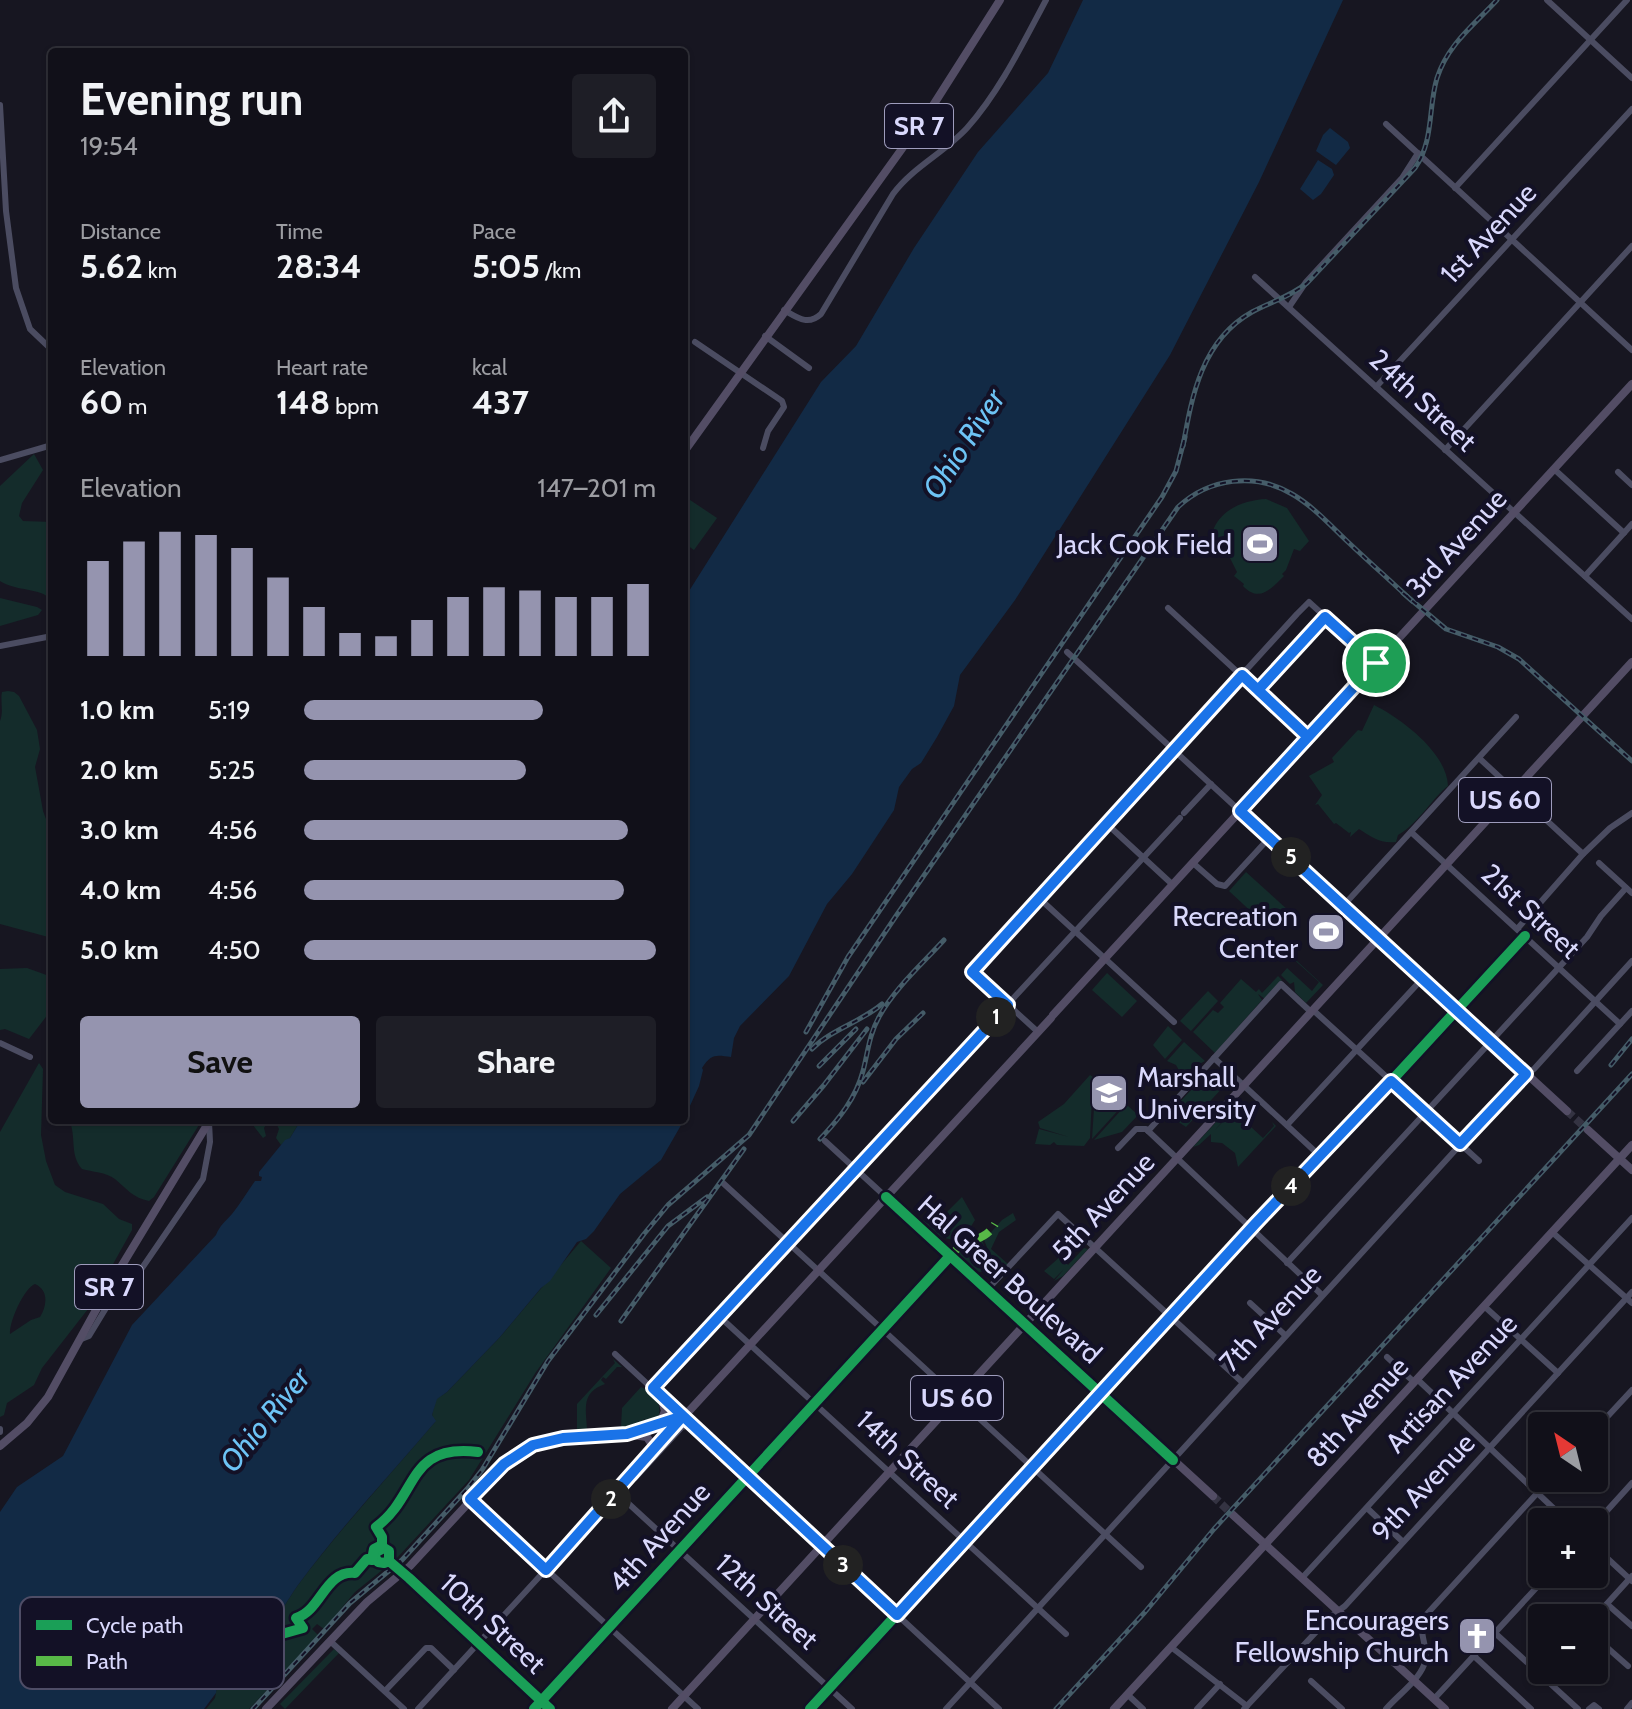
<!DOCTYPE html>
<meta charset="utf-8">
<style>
:root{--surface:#111019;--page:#1e1e26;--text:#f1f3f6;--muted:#9c9da2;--line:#303038;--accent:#9594af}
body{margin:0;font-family:Cabin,sans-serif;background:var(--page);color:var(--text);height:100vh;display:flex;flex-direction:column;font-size:30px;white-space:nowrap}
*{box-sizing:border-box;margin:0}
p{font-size:26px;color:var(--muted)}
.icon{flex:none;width:44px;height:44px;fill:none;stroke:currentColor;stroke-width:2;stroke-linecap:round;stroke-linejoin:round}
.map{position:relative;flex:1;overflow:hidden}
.details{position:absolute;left:48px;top:48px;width:640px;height:1076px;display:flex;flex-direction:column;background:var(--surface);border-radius:8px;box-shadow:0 2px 6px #0004,0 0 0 2px var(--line)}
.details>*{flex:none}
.needle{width:52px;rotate:325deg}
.fabs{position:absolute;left:1528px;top:1412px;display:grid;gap:16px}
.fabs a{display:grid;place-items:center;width:80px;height:80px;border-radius:8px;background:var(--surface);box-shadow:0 2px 6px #0004,0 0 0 2px var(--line);font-size:40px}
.pin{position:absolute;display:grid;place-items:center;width:68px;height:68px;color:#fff;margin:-34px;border:4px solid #fff;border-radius:50%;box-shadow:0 2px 8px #0007}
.km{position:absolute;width:40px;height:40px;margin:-20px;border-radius:50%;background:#222;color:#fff;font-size:22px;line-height:40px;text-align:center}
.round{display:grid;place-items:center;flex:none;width:84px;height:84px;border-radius:8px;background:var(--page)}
.head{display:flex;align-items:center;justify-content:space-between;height:136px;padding:0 32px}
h1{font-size:44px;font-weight:700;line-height:60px}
.metrics{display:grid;grid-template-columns:repeat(3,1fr);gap:12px;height:136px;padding:8px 32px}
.metrics div{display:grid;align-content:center}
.metrics b{font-size:34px;font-weight:700}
.metrics small{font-size:22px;font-weight:400}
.metrics p{font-size:22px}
.chart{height:224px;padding:16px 32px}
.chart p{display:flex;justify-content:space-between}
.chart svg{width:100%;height:144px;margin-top:8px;stroke:var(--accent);stroke-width:6}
.primary-button{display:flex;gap:16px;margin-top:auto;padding:16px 32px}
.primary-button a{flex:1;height:92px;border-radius:8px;background:var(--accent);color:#111;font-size:32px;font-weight:700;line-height:92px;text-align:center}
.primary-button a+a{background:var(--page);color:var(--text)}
ul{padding:0 32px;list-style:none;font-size:26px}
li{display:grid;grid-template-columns:128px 96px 1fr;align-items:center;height:60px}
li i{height:20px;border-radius:10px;background:var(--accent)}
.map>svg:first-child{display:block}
.green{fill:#142c2b;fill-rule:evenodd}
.water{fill:#122a45}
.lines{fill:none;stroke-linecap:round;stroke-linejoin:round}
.major-tunnel{stroke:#343342;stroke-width:8;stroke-dasharray:8 4;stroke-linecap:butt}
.minor{stroke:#4b4c61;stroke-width:6}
.major{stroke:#534d65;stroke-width:8}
.rail-casing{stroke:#455c68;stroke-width:5}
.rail{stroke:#131126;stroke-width:2;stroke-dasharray:6;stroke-linecap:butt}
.quiet{stroke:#58b947;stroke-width:8;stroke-dasharray:16 8;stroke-linecap:butt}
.cycleway-casing{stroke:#131126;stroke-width:15}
.cycleway{stroke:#1a9f57;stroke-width:10}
.route-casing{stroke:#fff;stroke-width:16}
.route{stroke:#1a73e8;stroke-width:10}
.labels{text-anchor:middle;stroke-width:8;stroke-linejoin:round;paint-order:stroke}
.shield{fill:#131126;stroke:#9e9cbc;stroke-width:2}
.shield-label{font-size:26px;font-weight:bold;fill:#d9d8fc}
.street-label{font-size:28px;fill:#d9d8fc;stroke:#131126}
.poi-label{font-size:28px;fill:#d9d8fc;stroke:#131126;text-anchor:end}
.water-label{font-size:30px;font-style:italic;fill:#6dc3f5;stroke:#131126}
.key{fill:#131126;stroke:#4e4d66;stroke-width:2}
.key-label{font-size:22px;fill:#d9d8fc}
</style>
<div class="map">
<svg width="1632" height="1709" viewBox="0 0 1632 1709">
<rect width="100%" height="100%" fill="#171621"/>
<g class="green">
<path d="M34,454L43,470L22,503L19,516L23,521L52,522V600C39,587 18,592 0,581V486Z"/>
<polygon points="684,496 717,518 694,550 684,543"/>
<path d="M1266,499L1287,508L1309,541L1300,551L1294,549L1286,570L1282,574L1284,576C1271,589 1259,603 1243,586L1244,584L1234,576L1237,572L1225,548L1219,549L1210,539C1212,536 1213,532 1214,528C1223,508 1246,500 1266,499Z"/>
<polygon points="0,598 37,607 42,610 38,615 0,626"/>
<path d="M8,691L14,692L19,696L37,730L40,749L35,767L43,811L52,835V938L0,924V721C4,711 0,701 2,692Z"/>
<path d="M1374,705C1402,719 1447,753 1448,786C1434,796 1418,824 1398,835L1396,842C1381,844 1371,837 1359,829L1350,837L1351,832L1349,833L1336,823L1334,824L1318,804L1315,805L1322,795L1309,776L1334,762L1332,758L1358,730L1362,731Z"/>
<polygon points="1246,872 1289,911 1271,930 1229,891"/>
<polygon points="1285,950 1323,985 1306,1003 1295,992 1294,982 1290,984 1281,975 1287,968 1312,991 1319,982 1290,956 1286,960 1283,957 1279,961 1277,958"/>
<polygon points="27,968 52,977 52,1009 29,1039 5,1029 0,1030 0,969"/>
<polygon points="1107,973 1137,1001 1122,1017 1092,990"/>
<polygon points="1278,976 1282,980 1265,999 1258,994 1262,1000 1215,1053 1193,1032 1213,1010 1218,1013 1224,1007 1220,1003 1241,979 1256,992 1259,989 1262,993"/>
<polygon points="1208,991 1218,1001 1191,1031 1180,1021"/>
<polygon points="1168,1026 1182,1040 1165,1059 1153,1045"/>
<polygon points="1184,1042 1205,1061 1181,1074 1176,1065 1167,1061"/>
<path d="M39,1063L43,1069L41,1135L46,1161L55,1185L65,1192L103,1204L119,1219L132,1224V1230L88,1309L42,1368L34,1385L7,1403L4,1415L0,1417V1132ZM35,1284C49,1290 47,1306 40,1317L31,1320L10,1334C9,1322 24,1288 35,1284Z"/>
<polygon points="1090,1075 1093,1077 1090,1138 1084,1146 1057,1145 1054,1142 1050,1145 1035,1144 1039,1129 1069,1137 1040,1128 1038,1122 1064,1104"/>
<polygon points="1216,1075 1226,1084 1186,1127 1168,1115 1203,1077 1209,1082"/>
<polygon points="1096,1077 1122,1102 1123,1105 1092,1139"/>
<polygon points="1128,1106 1138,1115 1122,1132 1094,1140 1123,1108"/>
<polygon points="1231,1106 1235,1107 1215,1130 1236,1108 1238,1115 1263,1138 1274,1126 1272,1122 1276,1126 1238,1167 1235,1153 1222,1143 1211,1142 1211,1134 1199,1145 1193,1147"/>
<path d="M69,1120H202L154,1197L149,1201C133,1198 127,1189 115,1179C106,1172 92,1172 82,1169C69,1154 77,1137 69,1120Z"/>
<polygon points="249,1120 301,1120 290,1138 281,1145 276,1138 279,1129 275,1121 268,1121 264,1128 266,1136 263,1138"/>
<polygon points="962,1197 975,1220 961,1242 941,1237 923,1221 929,1214 938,1221"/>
<polygon points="1013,1213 1016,1220 999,1232 991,1249 1008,1264 1005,1267 993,1262 984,1240 1002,1220"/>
<polygon points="982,1240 993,1271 978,1272 964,1260 983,1279 960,1258 958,1250 967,1243"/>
<path d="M581,1241L611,1268L536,1372L469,1480L396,1559L355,1592L324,1629L317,1624L312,1629L318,1635L249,1709H206L215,1698L218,1681L215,1678L257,1628C277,1624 287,1600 298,1585C340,1529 389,1476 435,1422L432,1415L436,1399L447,1392L500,1337Z"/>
<polygon points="1084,1248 1088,1249 1063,1276 1054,1281 1064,1269 1054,1279 1044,1271 1061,1256 1068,1265"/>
<path d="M613,1359L622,1367H617L606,1379L603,1377L601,1380L605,1384C581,1393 586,1407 587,1429L577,1430V1404L615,1363Z"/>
<path d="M641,1387C655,1393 663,1404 658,1419L648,1423L644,1419L640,1425L621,1427L622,1408Z"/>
<polygon points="334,1649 339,1653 285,1709 280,1704"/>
</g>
<g class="water">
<path d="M1083,0H1343L1259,182L1170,355L1015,600L960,675L954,706L937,737L921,763L912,769L899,787L894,810L852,874L827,904L789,976L740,1026L734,1038L731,1057C717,1055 711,1053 702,1068L703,1070L699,1086L684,1119V599L821,382L856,346L914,248L978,152L1048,73Z"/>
<polygon points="1330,128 1348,142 1350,148 1336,165 1316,151 1323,135"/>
<polygon points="1318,160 1332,169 1334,175 1321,194 1313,200 1300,189"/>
<path d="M301,1120H684L661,1160L620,1194L594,1231L586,1239L577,1242L550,1281L541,1288L500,1337L447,1392L437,1399L432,1415L436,1421C389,1476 340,1528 298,1585C287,1600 277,1624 257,1628L216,1678L218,1681L216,1693L204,1709H0V1512L17,1487L63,1456L132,1325L216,1235C220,1225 225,1222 232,1214C240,1204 247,1192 255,1181H261L262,1177L259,1176V1172L285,1140L290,1138Z"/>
</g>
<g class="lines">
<g class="major-tunnel">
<polyline points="1567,1111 1588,1130"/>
<polyline points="1213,1496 1233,1515"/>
</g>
<g class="minor">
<polyline points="1547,0 1632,78"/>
<polyline points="0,105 6,211 16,288 30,329 52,350"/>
<polyline points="1386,124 1632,350"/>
<polyline points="1455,188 1627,0"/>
<polyline points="1255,277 1632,619"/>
<polyline points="1289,307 1306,282 1402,178 1418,153"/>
<path d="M784,310C798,318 808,326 821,314L893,194C913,167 944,153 967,128C1000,91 1023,43 1046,0"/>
<polyline points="765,336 809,368"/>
<polyline points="695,342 782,401 784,407 768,431 763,448"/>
<polyline points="1376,387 1632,109"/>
<polyline points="1445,450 1632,246"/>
<polyline points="0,460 52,445"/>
<polyline points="1554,469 1624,533"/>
<polyline points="1618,472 1632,485"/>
<polyline points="1585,576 1632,524"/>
<polyline points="1168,608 1308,737"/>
<polyline points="0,646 52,636"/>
<polyline points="1067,652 1240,811"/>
<polyline points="1258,690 1325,617"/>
<polyline points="1479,758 1583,854"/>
<polyline points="1184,813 1211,784"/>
<polyline points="1108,825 1173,885"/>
<polyline points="1411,832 1620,1024"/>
<polyline points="1193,863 1217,884 1225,886 1270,837"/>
<polyline points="1599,863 1632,893"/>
<polyline points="1040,899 1174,1022"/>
<polyline points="1343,906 1516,717"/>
<polyline points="1518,928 1583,854 1610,828 1632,813"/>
<polyline points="1313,1010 1479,1161"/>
<polyline points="1038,1032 972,972 1297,614 1309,602 1376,663"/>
<polyline points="0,1043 30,1057"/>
<polyline points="1214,1058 1320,1156"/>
<polyline points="1577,1071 1632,1011"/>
<polyline points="1287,1125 1423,978"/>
<polyline points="1148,1131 1281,984 1311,1012"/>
<polyline points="825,1141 886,1197"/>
<polyline points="1118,1148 1136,1129 1146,1129 1322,1295"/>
<polyline points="723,1183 1141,1567"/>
<polyline points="1552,1232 1632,1303"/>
<polyline points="1287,1263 1587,937 1601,916 1626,888"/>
<polyline points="987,1290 1058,1214 1242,1382"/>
<polyline points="1250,1303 1285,1335"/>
<polyline points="1484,1306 1558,1373"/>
<polyline points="720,1317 1066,1634"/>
<polyline points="79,1340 89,1336 106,1308 140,1271 203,1179 210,1142 209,1122"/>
<polyline points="615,1354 999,1709"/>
<polyline points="1387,1357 1414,1382"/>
<polyline points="1417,1379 1568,1522"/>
<polyline points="653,1388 1180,818"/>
<polyline points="0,1429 0,1432"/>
<polyline points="1594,1431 1632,1390"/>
<polyline points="627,1481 635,1478 682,1427 690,1425"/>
<polyline points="617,1493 852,1709"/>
<polyline points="470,1499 698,1709"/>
<polyline points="1367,1508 1403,1542"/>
<polyline points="1594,1525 1632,1483"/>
<polyline points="1594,1546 1632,1581"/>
<polyline points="402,1574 550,1709"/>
<polyline points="1302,1578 1632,1218"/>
<polyline points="1607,1604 1632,1626"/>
<polyline points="1594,1618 1632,1576"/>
<polyline points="1495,1633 1578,1709"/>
<polyline points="1594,1636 1628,1666"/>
<polyline points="330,1641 404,1709"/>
<polyline points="1171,1647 1247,1706"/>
<polyline points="1474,1656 1531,1709"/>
<polyline points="1311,1681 1342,1709"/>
<polyline points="385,1691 426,1648 431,1648 454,1670"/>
<polyline points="1128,1695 1143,1709"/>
<polyline points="1434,1699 1549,1574"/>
<polyline points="418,1709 627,1481 630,1474 683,1416"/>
<polyline points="534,1709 950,1256"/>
<polyline points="810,1709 1256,1223 1358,1117 1525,936"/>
<polyline points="946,1709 1521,1078 1534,1069 1632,961"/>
<polyline points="1197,1709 1220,1684"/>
<polyline points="1244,1709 1330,1617 1345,1606 1632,1292"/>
<path d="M1386,1709C1397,1696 1418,1681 1424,1665C1431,1647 1415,1633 1426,1615L1551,1478"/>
<polyline points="1589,1709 1594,1705 1599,1709"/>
<polyline points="1627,1709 1632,1703"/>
</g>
<g class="major">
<polyline points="684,452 932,107 1000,0"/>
<polyline points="1240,811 1567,1111"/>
<polyline points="1053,1015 1632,384"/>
<polyline points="1588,1130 1632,1170"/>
<polyline points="886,1197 1213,1496"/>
<polyline points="660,1424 665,1411 661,1396"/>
<polyline points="632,1435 647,1437 654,1448"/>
<polyline points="0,1446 27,1423 48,1397 107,1290 210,1120"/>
<polyline points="1233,1515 1445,1709"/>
<polyline points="266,1709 367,1602 410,1566 511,1457 533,1445 551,1439 627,1434 683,1416 690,1410 1051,1018"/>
<polyline points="672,1709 1632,662"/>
<polyline points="1114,1709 1632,1145"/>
</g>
<g class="rail-casing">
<g id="rail">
<path d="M1183,446C1192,395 1202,340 1252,312C1270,302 1290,297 1307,283L1415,168C1434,141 1428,108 1437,78C1448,44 1474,25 1497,0"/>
<polyline points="1403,593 1446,629 1498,647 1519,659 1632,761"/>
<polyline points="806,1032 848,957 1162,497 1176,471 1185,437"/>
<path d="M812,1049C832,1029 861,1022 882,1004"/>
<polyline points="1611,1065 1632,1039"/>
<polyline points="819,1066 856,1029"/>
<polyline points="863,1082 896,1039 923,1013"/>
<polyline points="793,1121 824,1085 867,1029"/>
<path d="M820,1139C839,1119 856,1098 863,1071C868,1052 869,1035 879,1017C894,989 922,964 944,940"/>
<polyline points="596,1315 668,1226 707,1197"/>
<polyline points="621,1321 744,1149"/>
<path d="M253,1709L350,1603L402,1560L467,1489L482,1470L548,1361L644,1234L668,1205L749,1135L896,916L1178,507C1209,478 1255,472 1292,494C1313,506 1331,526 1348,542C1369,562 1391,581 1412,601"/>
<polyline points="1056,1709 1145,1612 1214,1529 1632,1074"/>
</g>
</g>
<use href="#rail" class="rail"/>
<path class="quiet" d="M955,1251C968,1238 985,1242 995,1224"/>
<g class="cycleway-casing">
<g id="cycleway">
<polyline points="886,1197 1173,1460"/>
<polyline points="389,1561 384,1563 378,1562 375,1557 376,1552 384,1548 389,1551 389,1561 409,1578 550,1709"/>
<path d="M224,1681V1674L240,1655L257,1641L303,1628L296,1618C321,1611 325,1570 355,1573L367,1559L372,1560L374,1549L382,1545V1537L376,1527C419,1496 406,1443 478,1452"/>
<polyline points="534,1709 950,1256"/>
<polyline points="810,1709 1256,1223 1358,1117 1525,936"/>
</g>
</g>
<use href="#cycleway" class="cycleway"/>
</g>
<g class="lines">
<g class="route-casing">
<polyline id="route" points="1376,663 1308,737 1242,675 972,972 1008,1005 653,1388 683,1416 546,1570 470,1499 504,1464 533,1445 563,1438 627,1434 683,1416 897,1615 1256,1223 1391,1081 1460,1144 1526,1074 1240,811 1308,737 1258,690 1325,617 1376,663"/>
</g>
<use href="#route" class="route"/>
</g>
<defs>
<g id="stadium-square" transform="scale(2)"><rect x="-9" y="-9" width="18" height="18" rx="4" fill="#9594af" stroke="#131126"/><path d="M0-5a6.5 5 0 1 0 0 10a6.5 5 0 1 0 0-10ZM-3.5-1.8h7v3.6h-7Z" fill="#fff"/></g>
<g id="university-square" transform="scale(2)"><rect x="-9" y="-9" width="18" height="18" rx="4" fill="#9594af" stroke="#131126"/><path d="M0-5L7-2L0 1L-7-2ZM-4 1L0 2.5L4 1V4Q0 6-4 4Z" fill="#fff"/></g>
<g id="church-square" transform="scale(2)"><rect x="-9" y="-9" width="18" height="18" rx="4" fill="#9594af" stroke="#131126"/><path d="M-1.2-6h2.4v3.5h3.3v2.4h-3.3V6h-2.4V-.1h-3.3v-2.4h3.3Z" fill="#fff"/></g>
</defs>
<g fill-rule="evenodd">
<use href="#stadium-square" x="1260" y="544"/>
<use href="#stadium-square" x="1326" y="932"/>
<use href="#university-square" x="1109" y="1093"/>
<use href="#church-square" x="1477" y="1636"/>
</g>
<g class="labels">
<g class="shield">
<rect x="885" y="104" width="68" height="44" rx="6"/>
<rect x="1459" y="778" width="92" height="44" rx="6"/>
<rect x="75" y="1265" width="68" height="44" rx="6"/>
<rect x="911" y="1376" width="92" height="44" rx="6"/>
</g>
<g class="shield-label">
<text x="919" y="135">SR 7</text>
<text x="1505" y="809">US 60</text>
<text x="109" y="1296">SR 7</text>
<text x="957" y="1407">US 60</text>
</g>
<g class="street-label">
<text transform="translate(1488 233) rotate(-47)" y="10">1st Avenue</text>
<text transform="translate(1423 400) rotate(43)" y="10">24th Street</text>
<text transform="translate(1456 543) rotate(-48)" y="10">3rd Avenue</text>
<text transform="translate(1531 911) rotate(43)" y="10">21st Street</text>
<text transform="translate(1103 1206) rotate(-47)" y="10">5th Avenue</text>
<text transform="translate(1010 1279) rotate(42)" y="10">Hal Greer Boulevard</text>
<text transform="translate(1270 1318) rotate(-47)" y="10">7th Avenue</text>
<text transform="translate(1451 1383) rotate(-47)" y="10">Artisan Avenue</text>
<text transform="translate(1357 1412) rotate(-48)" y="10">8th Avenue</text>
<text transform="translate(908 1459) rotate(43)" y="10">14th Street</text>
<text transform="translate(1423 1487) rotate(-47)" y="10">9th Avenue</text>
<text transform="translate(659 1537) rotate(-48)" y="10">4th Avenue</text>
<text transform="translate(767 1601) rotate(42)" y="10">12th Street</text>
<text transform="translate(493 1623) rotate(43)" y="10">10th Street</text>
</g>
<g class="poi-label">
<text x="1232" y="554">Jack Cook Field</text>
<text x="1298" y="926">Recreation<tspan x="1298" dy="32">Center</tspan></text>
<text x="1137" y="1087" text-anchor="start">Marshall<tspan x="1137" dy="32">University</tspan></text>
<text x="1449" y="1630">Encouragers<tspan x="1449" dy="32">Fellowship Church</tspan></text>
</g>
<g class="water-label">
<text transform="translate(964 444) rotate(-57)" y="10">Ohio River</text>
<text transform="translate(265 1420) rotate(-51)" y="10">Ohio River</text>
</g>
</g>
<rect x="20" y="1597" width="264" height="92" rx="12" class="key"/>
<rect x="36" y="1620" width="36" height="10" fill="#1a9f57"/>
<rect x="36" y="1656" width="36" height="10" fill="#58b947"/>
<g class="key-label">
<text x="86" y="1633">Cycle path</text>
<text x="86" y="1669">Path</text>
</g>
</svg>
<div class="fabs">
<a><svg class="needle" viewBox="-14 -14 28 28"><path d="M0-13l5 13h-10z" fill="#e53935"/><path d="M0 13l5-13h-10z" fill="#9c9da2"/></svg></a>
<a>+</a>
<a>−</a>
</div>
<div class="pin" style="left:1376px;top:663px;background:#1e9e55"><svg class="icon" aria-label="arrive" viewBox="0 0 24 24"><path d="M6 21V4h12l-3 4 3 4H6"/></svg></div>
<b class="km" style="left:996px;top:1017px">1</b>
<b class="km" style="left:611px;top:1499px">2</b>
<b class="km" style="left:843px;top:1565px">3</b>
<b class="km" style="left:1291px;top:1186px">4</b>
<b class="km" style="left:1291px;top:857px">5</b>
<section class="details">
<div class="head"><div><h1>Evening run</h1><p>19:54</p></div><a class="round"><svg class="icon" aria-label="share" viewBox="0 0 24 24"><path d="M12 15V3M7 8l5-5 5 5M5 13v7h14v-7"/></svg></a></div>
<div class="metrics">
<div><p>Distance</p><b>5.62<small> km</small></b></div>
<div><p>Time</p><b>28:34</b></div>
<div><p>Pace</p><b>5:05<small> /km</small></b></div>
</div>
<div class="metrics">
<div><p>Elevation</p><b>60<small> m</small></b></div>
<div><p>Heart rate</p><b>148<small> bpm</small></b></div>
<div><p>kcal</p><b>437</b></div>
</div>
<div class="chart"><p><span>Elevation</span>147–201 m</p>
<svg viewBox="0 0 160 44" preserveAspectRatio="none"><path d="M5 44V15M15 44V9M25 44V6M35 44V7M45 44V11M55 44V20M65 44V29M75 44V37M85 44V38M95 44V33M105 44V26M115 44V23M125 44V24M135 44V26M145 44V26M155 44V22"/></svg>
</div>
<ul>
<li><b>1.0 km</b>5:19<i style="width:68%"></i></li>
<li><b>2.0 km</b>5:25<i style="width:63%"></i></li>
<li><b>3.0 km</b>4:56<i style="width:92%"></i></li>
<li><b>4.0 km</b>4:56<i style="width:91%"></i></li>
<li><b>5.0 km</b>4:50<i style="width:100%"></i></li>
</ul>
<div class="primary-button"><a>Save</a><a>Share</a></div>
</section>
</div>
